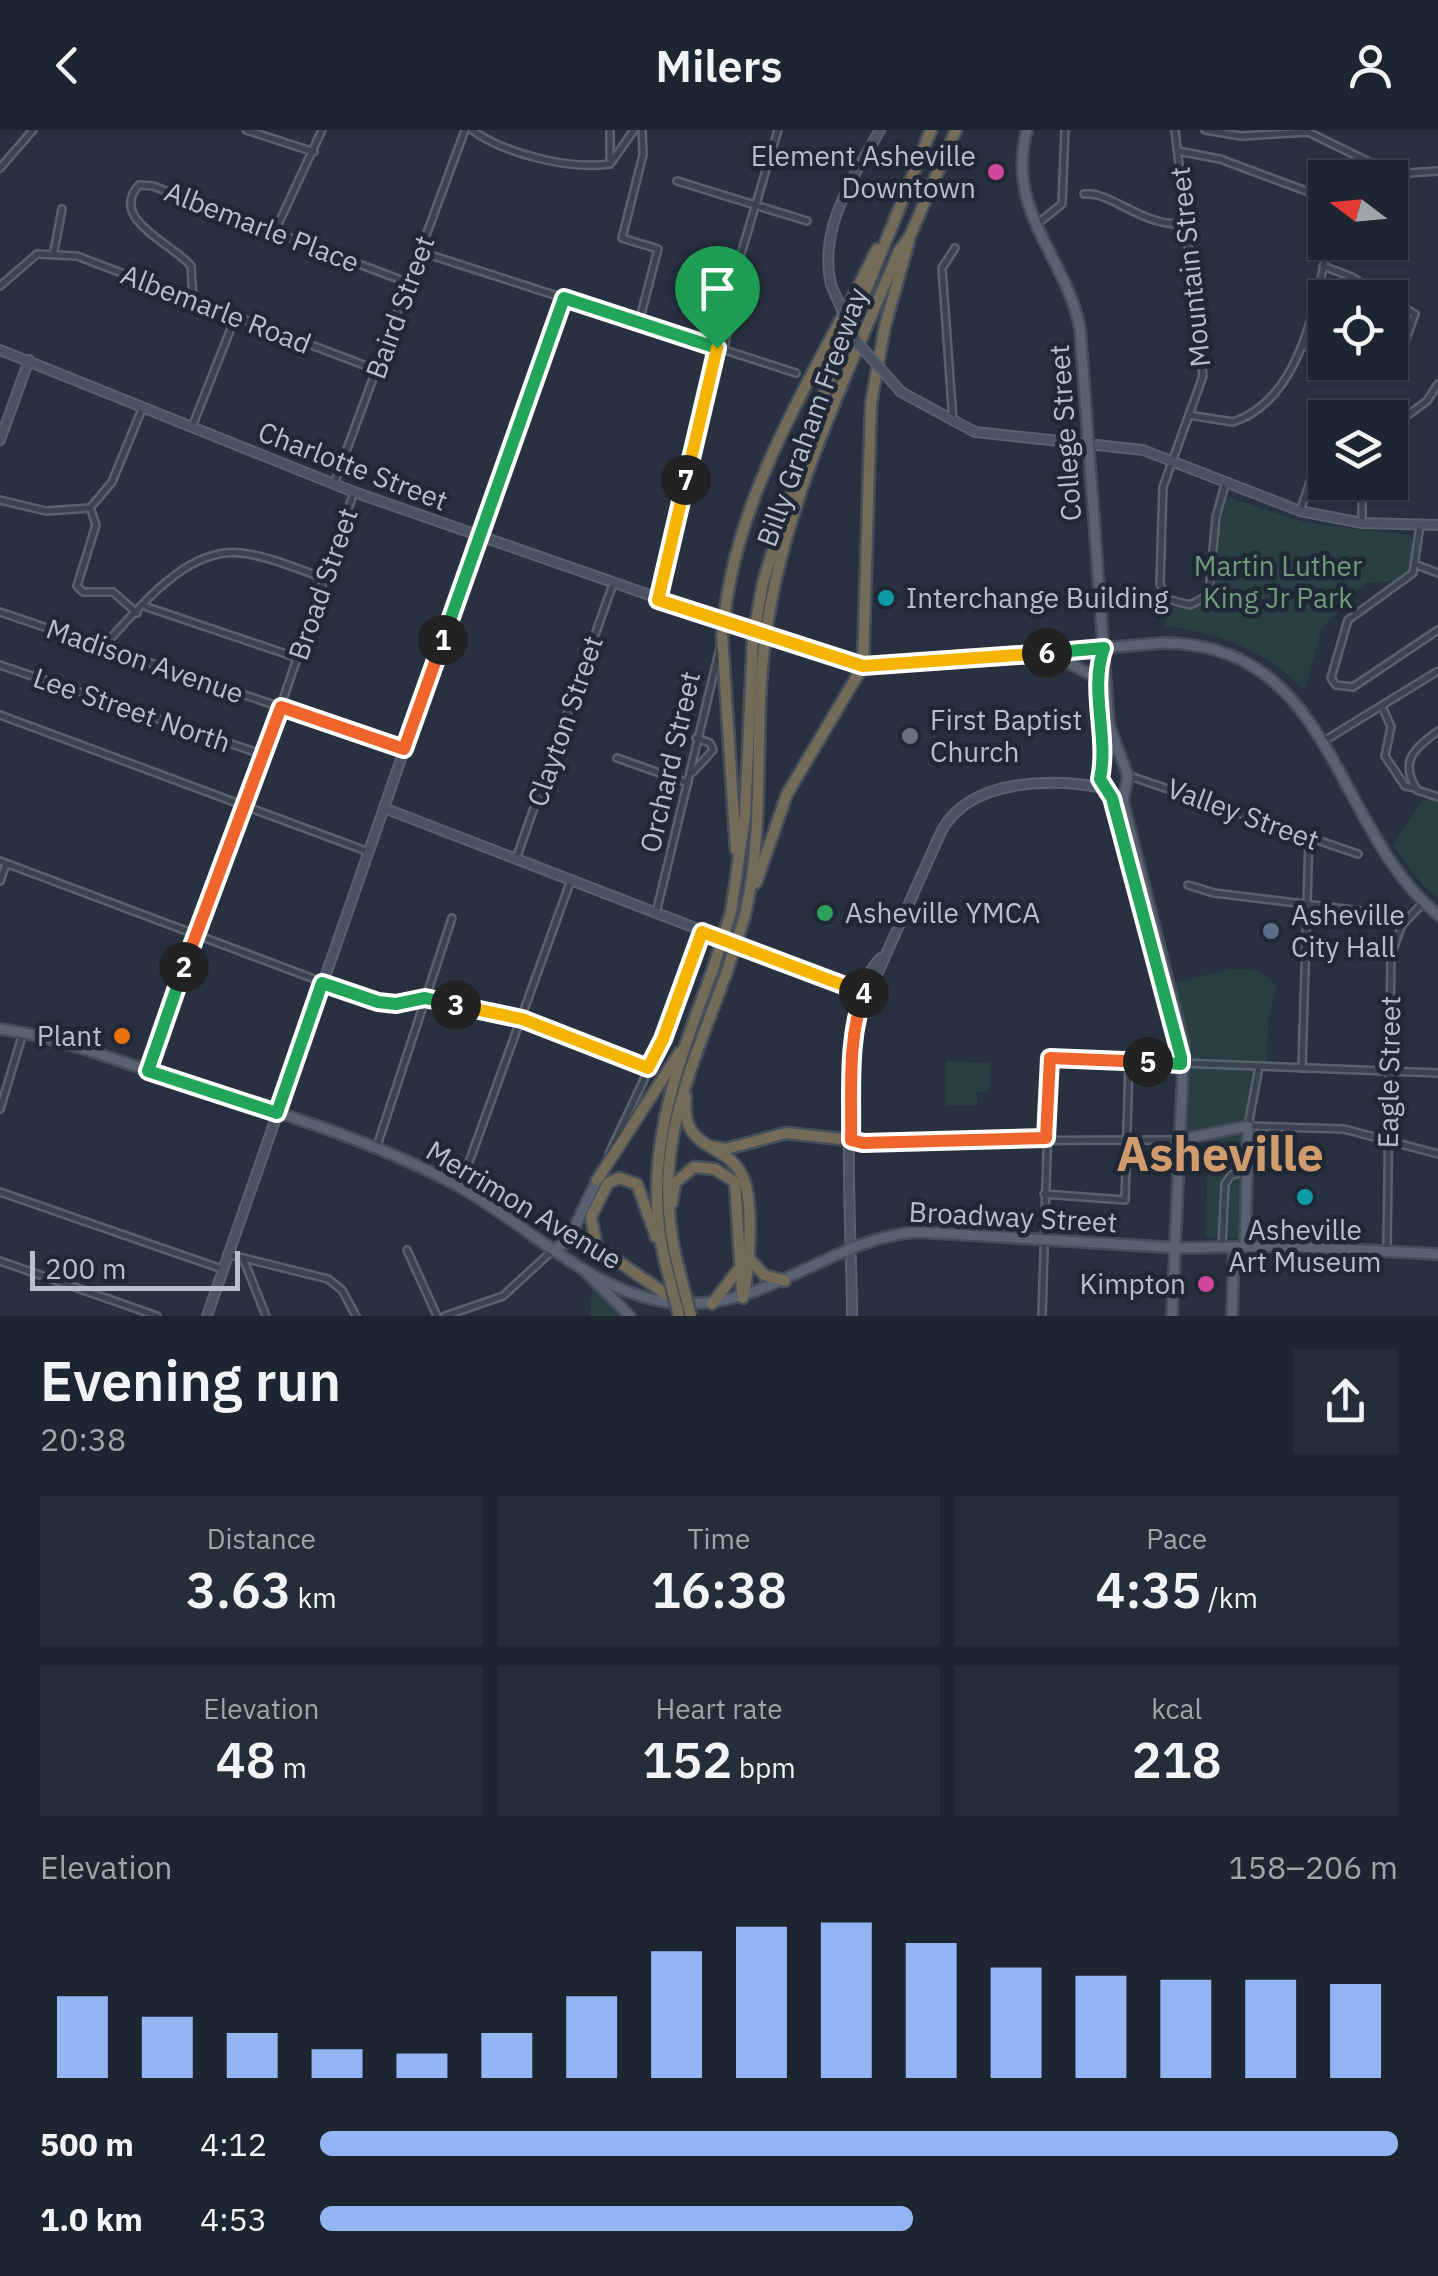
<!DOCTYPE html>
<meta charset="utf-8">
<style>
:root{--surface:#1d2530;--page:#252d38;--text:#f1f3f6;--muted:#a0a5ab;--line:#3b424c;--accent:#94b5f3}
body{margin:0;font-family:"IBM Plex Sans",sans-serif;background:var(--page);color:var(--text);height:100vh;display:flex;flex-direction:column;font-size:38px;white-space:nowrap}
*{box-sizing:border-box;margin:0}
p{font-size:32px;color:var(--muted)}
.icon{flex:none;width:55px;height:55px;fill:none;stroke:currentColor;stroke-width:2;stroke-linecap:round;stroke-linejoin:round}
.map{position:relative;height:1186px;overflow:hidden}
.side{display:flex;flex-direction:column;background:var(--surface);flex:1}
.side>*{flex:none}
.needle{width:65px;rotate:286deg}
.fabs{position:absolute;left:1308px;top:30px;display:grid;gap:20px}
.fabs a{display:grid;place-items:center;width:100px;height:100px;border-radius:0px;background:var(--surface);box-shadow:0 2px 8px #0004,0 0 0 2px var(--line);font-size:50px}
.scale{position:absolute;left:30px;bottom:25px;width:210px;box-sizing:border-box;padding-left:10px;border:5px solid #b8beca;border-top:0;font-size:28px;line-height:35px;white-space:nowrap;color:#b8beca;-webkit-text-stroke:8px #202835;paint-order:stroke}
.pin{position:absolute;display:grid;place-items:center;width:85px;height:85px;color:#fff;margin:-102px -42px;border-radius:50% 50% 50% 0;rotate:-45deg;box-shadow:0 0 10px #0007}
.pin .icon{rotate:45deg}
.km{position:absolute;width:50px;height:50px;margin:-25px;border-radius:50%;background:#222;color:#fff;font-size:28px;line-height:50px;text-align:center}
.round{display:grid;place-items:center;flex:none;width:105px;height:105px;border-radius:0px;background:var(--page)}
.headline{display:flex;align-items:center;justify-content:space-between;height:170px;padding:0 40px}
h1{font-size:55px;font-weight:600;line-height:75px}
.figures{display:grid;grid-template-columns:repeat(3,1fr);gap:15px;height:170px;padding:10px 40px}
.figures div{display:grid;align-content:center;border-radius:0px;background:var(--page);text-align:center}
.figures b{font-size:50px;font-weight:600}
.figures small{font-size:28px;font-weight:400}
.figures p{font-size:28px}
.chart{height:280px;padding:20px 40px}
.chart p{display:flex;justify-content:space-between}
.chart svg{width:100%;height:180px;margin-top:10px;stroke:var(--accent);stroke-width:6}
ul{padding:0 40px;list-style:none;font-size:32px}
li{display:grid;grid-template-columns:160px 120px 1fr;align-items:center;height:75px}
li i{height:25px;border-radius:12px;background:var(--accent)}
header{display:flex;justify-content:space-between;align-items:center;height:130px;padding:0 40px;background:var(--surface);font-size:45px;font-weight:600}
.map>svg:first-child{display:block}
.green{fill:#2a3f42}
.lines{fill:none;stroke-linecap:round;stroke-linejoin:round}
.street-casing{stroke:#59616d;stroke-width:10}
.secondary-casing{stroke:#59616d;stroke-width:12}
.primary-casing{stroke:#454c59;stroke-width:14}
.highway-casing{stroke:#464e5a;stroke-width:15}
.street{stroke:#3b4350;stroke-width:5}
.secondary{stroke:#4a5263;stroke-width:8}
.primary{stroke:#596270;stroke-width:9}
.highway{stroke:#756b59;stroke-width:10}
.secondary-bridge-casing{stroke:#59616d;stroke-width:12;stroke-linecap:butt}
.primary-bridge-casing{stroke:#454c59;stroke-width:14;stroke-linecap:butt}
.highway-bridge-casing{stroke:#464e5a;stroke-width:15;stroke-linecap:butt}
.secondary-bridge{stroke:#4a5263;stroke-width:8}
.primary-bridge{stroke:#596270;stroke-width:9}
.highway-bridge{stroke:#756b59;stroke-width:10}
.split-1-casing{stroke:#fff;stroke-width:20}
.split-2-casing{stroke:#fff;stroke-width:20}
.split-3-casing{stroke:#fff;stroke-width:20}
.split-4-casing{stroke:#fff;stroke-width:20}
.split-5-casing{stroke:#fff;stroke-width:20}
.split-6-casing{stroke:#fff;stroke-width:20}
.split-7-casing{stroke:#fff;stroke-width:20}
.split-8-casing{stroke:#fff;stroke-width:20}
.split-1{stroke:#22a559;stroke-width:12}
.split-2{stroke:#f0652b;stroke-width:12}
.split-3{stroke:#22a559;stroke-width:12}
.split-4{stroke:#f5b400;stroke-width:12}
.split-5{stroke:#f0652b;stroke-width:12}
.split-6{stroke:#22a559;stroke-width:12}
.split-7{stroke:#f5b400;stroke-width:12}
.split-8{stroke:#f5b400;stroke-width:12}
.hotel-dot{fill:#d1479c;stroke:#202835;stroke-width:4}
.culture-dot{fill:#0f9aa8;stroke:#202835;stroke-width:4}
.worship-dot{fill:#6b7280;stroke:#202835;stroke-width:4}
.leisure-dot{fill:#2e9e5b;stroke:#202835;stroke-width:4}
.service-dot{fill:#5c6f8a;stroke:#202835;stroke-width:4}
.food-dot{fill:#e8710a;stroke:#202835;stroke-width:4}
.labels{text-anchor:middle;stroke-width:9;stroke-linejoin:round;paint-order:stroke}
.poi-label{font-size:28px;fill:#b8beca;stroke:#202835;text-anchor:start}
.street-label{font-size:28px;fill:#b8beca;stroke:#202835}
.park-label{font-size:28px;fill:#709a7c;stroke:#202835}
.town-label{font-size:48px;font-weight:bold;fill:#d09c6d;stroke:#202835}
</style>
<header><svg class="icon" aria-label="back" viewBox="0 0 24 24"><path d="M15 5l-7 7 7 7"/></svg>Milers<svg class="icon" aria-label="person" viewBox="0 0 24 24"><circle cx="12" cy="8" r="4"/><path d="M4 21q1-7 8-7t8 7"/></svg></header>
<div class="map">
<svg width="1438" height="1186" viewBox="0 0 1438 1186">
<rect width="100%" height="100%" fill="#273140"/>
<g class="green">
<path d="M1228,367L1307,393L1410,405C1419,420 1411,439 1400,451L1365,453L1321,500L1305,560C1265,521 1221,503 1165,496V478L1207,475C1226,446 1212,400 1228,367Z"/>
<polygon points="1423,669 1438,669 1438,768 1424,757 1393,716"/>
<polygon points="1231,839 1258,840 1277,856 1268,891 1267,933 1257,934 1242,1003 1241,1109 1205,1107 1209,999 1184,1003 1188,913 1172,853"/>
<polygon points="946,931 990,933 989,962 977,962 977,975 946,975"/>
<polygon points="579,1100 594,1122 624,1146 571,1114"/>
<polygon points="592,1158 621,1186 590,1186"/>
</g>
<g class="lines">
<g class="street-casing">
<g id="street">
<polyline points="246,0 314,22"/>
<path d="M472,0C505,24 570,40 610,34L634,0"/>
<polyline points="1175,0 1203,246 1163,357 1160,454 1167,469 1190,475 1209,465 1216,387 1225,355"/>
<polyline points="1205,0 1241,6 1308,2 1394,44 1438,41"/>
<polyline points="1178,21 1220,29 1325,68"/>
<polyline points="610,31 610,0"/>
<polyline points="0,38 33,0"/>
<polyline points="677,51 807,91"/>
<path d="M1084,64C1112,61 1140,97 1187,94"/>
<polyline points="1037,94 1062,74 1065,0"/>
<polyline points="275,101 322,0"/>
<polyline points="54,121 62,79"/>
<polyline points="421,122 796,243"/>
<polyline points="1323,136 1352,147 1384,168"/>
<polyline points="0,156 37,124 77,126 377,240"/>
<path d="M193,170L191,136C172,113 108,89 139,55L153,56L409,153"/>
<polyline points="639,192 658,119 622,108 643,25 642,0"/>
<polyline points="1304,216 1325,223"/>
<polyline points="1349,232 1382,244 1396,237 1415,184 1390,170"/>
<path d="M1189,285L1233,292C1302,269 1315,173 1329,112"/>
<polyline points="953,291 942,138 955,118"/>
<polyline points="192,297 235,188"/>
<polyline points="1390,298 1427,271 1438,254"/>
<polyline points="1362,352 1362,393"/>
<polyline points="334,354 465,0"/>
<polyline points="0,370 46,381 90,378 112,352 142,279"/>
<polyline points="91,380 96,395 77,456 83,462 113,462 137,483"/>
<polyline points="1300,381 1317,331"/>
<polyline points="1420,395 1413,443 1348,490 1331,548 1336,555 1353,557 1438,500"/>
<polyline points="479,405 564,169"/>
<polyline points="1417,435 1438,443"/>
<polyline points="659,467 717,218 725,214 738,134 778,0"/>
<polyline points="144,476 298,528"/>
<polyline points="0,482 404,619"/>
<path d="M102,517C138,481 184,417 241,423C269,426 297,439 324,448"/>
<polyline points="0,535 264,625"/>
<polyline points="1382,576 1391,597 1385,626 1405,656 1415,658"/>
<polyline points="0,585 369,722"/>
<path d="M1438,601C1414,619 1399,631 1417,660L1438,667"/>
<polyline points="1324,611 1438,541"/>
<polyline points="617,628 688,653"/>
<polyline points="693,642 713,620 710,613 696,608"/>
<polyline points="1130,646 1358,724"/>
<polyline points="516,729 613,454"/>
<polyline points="0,731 378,873 425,868 522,889 648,938"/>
<polyline points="0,751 6,734"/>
<polyline points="1188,755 1214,763 1386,784 1402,795"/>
<polyline points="656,783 720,518"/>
<polyline points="1259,937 1248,996 1344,999 1438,1024"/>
<polyline points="1302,938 1309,708"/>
<polyline points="148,941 264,625 354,362"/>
<polyline points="0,979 23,903"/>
<polyline points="853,1011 1179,1010"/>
<polyline points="377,1016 452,788"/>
<polyline points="609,1024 663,909 702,803"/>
<polyline points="460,1057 571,750"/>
<polyline points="0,1062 222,1139"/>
<polyline points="1044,1064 1125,1070 1129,932"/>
<polyline points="1222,1117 1225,1054 1231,1045 1245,1042"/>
<polyline points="1387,1119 1391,825 1402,795 1423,773"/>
<polyline points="407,1120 437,1186"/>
<polyline points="227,1124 328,1149 342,1160 356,1186"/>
<polyline points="243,1128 266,1186"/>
<polyline points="0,1131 157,1186"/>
<polyline points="445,1186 503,1166 553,1120"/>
<polyline points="1042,1186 1050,928 1438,943"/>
</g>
</g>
<g class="secondary-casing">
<g id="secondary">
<path d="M831,155C818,98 853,48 880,0"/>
<polyline points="0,220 354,362 724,491"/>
<polyline points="901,262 975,302 1143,320 1300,381 1362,393 1438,395"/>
<polyline points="0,310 29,230"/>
<polyline points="384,678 864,863"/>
<path d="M866,859L874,851L942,700C971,648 1053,648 1104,658"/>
<polyline points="207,1186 478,408"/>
<path d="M852,1186C853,1118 833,867 881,828"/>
</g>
</g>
<g class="primary-casing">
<g id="primary">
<path d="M1027,0C1005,81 1065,125 1080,198L1109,595L1128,646L1123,671L1184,915L1172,1186"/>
<polyline points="722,505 724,491 743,499"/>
<path d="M790,516L873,537L1162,513C1334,512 1333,699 1438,785"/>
<polyline points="1052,524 1097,548"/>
<path d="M1101,525C1089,561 1109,607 1100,649L1111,667L1181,927"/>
<path d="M0,899C59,907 118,931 174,949C269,980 369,1008 458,1056C528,1094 593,1166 676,1173C767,1181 832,1107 918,1102L1180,1118L1283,1116L1438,1124"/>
<polyline points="1179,1010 1248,996 1245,1117"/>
<polyline points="555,1119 568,1111 597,1050"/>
<polyline points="588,1144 630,1186"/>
<polyline points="1232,1186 1234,1119"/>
</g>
</g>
<g class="highway-casing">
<g id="highway">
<path d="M724,491C737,357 820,237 877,119"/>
<polyline points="722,505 736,720"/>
<polyline points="756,753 787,664 863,536 871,273 885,196 909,111"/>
<polyline points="731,782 745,686 753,508 763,452 815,286 931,0"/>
<path d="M745,785C766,694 753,602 765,510C782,376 847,245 899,121L910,106L956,0"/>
<path d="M686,966C679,1025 730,1010 744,1050C754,1077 749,1140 743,1168"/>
<polyline points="710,1016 726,1019 786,1003 851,1010"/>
<polyline points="597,1050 680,922"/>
<polyline points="672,1073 675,1053 694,1037 715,1039 735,1052 742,1162"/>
<polyline points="656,1107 637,1054 619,1048 608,1053 591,1087 597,1117 679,1173"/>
<polyline points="750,1129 764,1145 785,1151"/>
<path d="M665,1132C640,1028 677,936 713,839"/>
<path d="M677,1132C650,1022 689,945 726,844"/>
<polyline points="712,1174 737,1141"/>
</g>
</g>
<use href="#street" class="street"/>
<use href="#secondary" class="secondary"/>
<use href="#primary" class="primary"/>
<use href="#highway" class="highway"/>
<g class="secondary-bridge-casing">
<polyline id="secondary-bridge" points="831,155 856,211 901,262"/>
</g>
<g class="primary-bridge-casing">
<polyline id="primary-bridge" points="743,499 790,516"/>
</g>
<g class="highway-bridge-casing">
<g id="highway-bridge">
<polyline points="713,839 731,782"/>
<polyline points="726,844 745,785"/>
<polyline points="665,1132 679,1186"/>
<polyline points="677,1132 691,1186"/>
</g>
</g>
<use href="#secondary-bridge" class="secondary-bridge"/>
<use href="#primary-bridge" class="primary-bridge"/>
<use href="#highway-bridge" class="highway-bridge"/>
</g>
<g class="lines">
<g class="split-1-casing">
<polyline id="split-1" points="443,510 564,168 717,218"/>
</g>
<g class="split-2-casing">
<polyline id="split-2" points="184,837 281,577 404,619 443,510"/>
</g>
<g class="split-3-casing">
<polyline id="split-3" points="184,837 148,941 277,983 322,853 378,872 396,874 425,868 456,875"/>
</g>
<g class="split-4-casing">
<polyline id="split-4" points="456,875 522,889 648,938 663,909 702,802 864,863"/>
</g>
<g class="split-5-casing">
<path id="split-5" d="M864,863C847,911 852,960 851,1010L863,1013L1046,1008L1050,928L1148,932"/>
</g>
<g class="split-6-casing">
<path id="split-6" d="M1047,523L1104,518C1089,560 1109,606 1100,649L1112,668L1181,927V934L1148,932"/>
</g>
<g class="split-7-casing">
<polyline id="split-7" points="686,350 658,470 863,536 1047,523"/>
</g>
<g class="split-8-casing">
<polyline id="split-8" points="686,350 717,218"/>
</g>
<use href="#split-1" class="split-1"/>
<use href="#split-2" class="split-2"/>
<use href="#split-3" class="split-3"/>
<use href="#split-4" class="split-4"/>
<use href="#split-5" class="split-5"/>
<use href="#split-6" class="split-6"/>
<use href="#split-7" class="split-7"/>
<use href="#split-8" class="split-8"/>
</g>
<g class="hotel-dot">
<circle cx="996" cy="42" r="10"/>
<circle cx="1206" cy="1154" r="10"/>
</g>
<g class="culture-dot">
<circle cx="886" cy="468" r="10"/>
<circle cx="1305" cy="1067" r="10"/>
</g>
<circle class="worship-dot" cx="910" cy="606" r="10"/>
<circle class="leisure-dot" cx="825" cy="783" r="10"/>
<circle class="service-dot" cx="1271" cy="801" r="10"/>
<circle class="food-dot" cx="122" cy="906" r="10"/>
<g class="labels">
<g class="poi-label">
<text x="976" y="36" text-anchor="end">Element Asheville<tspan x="976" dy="32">Downtown</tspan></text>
<text x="906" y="478">Interchange Building</text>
<text x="930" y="600">First Baptist<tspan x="930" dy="32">Church</tspan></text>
<text x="845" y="793">Asheville YMCA</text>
<text x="1291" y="795">Asheville<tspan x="1291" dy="32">City Hall</tspan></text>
<text x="102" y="916" text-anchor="end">Plant</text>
<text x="1305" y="1110" text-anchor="middle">Asheville<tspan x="1305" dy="32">Art Museum</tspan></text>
<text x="1186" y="1164" text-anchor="end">Kimpton</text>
</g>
<g class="street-label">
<text transform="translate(262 97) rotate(21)" y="10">Albemarle Place</text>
<text transform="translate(1190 137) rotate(-96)" y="10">Mountain Street</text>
<text transform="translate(400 177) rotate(-70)" y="10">Baird Street</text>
<text transform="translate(216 179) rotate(21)" y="10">Albemarle Road</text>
<text transform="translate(812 287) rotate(-70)" y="10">Billy Graham Freeway</text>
<text transform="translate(1065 303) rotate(-94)" y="10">College Street</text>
<text transform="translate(353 336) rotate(21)" y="10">Charlotte Street</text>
<text transform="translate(323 454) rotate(-71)" y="10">Broad Street</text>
<text transform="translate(145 531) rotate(19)" y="10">Madison Avenue</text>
<text transform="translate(132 580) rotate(19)" y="10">Lee Street North</text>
<text transform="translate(565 591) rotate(-71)" y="10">Clayton Street</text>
<text transform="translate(670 632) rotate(-77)" y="10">Orchard Street</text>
<text transform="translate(1243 684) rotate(20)" y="10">Valley Street</text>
<text transform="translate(1389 942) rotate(-89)" y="10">Eagle Street</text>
<text transform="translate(524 1075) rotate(31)" y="10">Merrimon Avenue</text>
<text transform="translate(1013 1087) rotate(3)" y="10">Broadway Street</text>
</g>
<g class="park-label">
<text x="1278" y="446">Martin Luther<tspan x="1278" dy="32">King Jr Park</tspan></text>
</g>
<g class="town-label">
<text x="1220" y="1041">Asheville</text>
</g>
</g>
</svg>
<div class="fabs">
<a><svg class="needle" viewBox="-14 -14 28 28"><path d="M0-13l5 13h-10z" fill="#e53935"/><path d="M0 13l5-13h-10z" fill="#a0a5ab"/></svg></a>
<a><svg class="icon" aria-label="locate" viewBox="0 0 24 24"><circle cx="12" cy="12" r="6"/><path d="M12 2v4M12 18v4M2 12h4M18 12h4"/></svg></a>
<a><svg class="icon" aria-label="layers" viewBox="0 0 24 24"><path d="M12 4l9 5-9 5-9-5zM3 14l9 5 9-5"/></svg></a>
</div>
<div class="scale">200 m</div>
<div class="pin" style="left:717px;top:218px;background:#1e9e55"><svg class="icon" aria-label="arrive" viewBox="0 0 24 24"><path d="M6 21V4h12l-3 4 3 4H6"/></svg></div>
<b class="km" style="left:443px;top:510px">1</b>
<b class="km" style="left:184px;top:837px">2</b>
<b class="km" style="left:456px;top:875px">3</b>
<b class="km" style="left:864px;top:863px">4</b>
<b class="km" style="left:1148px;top:932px">5</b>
<b class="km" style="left:1047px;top:523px">6</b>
<b class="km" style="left:686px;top:350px">7</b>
</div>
<section class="side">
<div class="headline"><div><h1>Evening run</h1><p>20:38</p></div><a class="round"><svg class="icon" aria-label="share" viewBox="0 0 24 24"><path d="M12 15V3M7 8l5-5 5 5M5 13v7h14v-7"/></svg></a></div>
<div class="figures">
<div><p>Distance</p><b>3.63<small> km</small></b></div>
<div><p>Time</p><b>16:38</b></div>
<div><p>Pace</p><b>4:35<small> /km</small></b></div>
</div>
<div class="figures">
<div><p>Elevation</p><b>48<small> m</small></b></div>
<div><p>Heart rate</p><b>152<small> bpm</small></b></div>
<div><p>kcal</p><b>218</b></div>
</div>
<div class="chart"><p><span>Elevation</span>158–206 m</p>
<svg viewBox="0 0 160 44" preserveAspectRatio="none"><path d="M5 44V24M15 44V29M25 44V33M35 44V37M45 44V38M55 44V33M65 44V24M75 44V13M85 44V7M95 44V6M105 44V11M115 44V17M125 44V19M135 44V20M145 44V20M155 44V21"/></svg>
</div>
<ul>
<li><b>500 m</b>4:12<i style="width:100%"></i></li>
<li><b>1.0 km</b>4:53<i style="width:55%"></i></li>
</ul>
</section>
